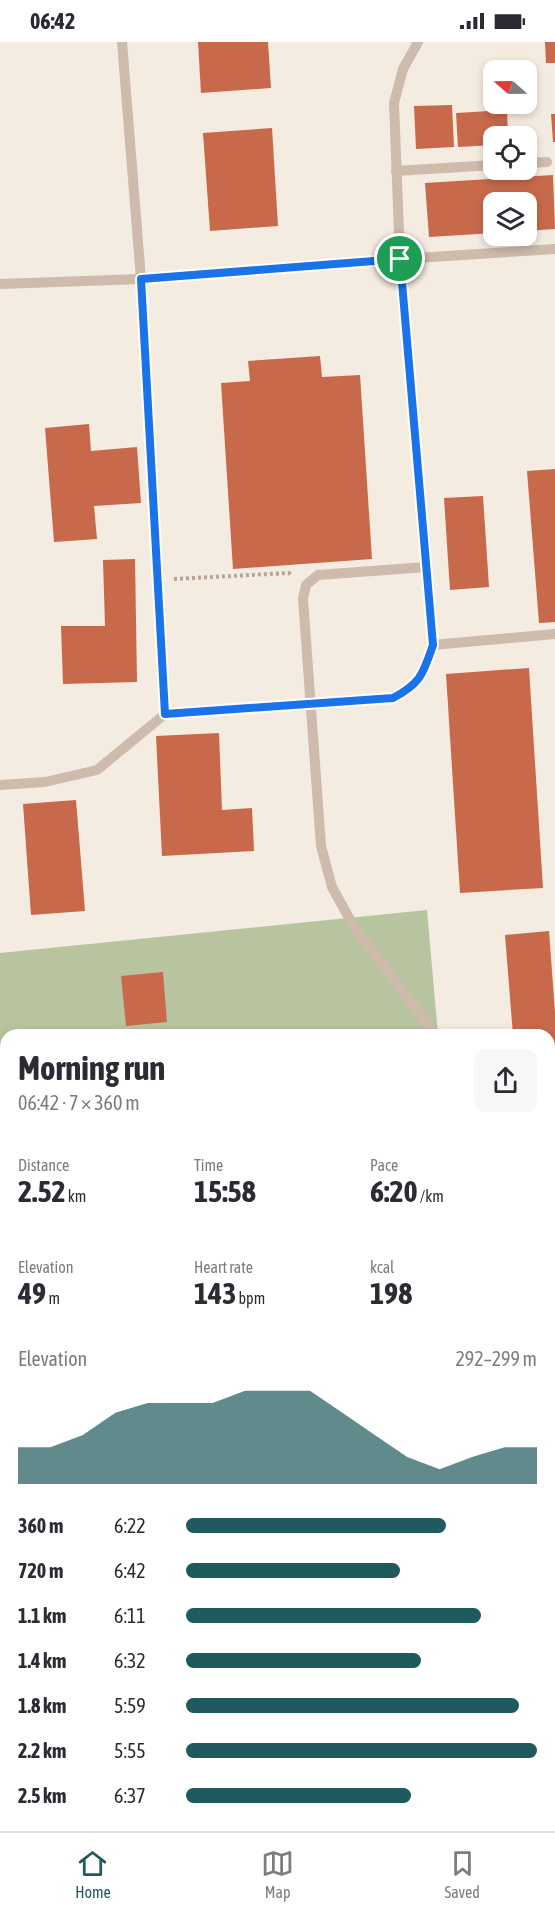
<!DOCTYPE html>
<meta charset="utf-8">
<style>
:root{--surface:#fff;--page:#f7f7f7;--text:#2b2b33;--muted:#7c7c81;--line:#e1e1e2;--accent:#1f5a5e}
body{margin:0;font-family:"Asap Condensed",sans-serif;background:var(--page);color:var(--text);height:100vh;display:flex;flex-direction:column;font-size:22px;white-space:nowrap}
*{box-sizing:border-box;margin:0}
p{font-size:20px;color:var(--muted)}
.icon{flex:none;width:33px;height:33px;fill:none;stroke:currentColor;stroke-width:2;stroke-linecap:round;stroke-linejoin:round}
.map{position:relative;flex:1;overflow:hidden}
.drawer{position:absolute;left:0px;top:987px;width:555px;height:802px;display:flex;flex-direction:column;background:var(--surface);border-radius:18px 18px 0 0;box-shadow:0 3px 9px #0003}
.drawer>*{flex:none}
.needle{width:39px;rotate:290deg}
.controls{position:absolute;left:483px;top:18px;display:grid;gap:12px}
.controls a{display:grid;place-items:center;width:54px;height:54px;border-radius:12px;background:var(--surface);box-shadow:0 3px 9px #0003;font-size:30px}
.pin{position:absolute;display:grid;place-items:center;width:51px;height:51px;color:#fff;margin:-26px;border:3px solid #fff;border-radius:50%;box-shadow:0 2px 6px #0007}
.round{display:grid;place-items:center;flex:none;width:63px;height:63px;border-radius:12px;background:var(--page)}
.overview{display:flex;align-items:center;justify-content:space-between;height:102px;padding:0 18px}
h1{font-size:33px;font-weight:700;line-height:45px}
.figures{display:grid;grid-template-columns:repeat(3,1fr);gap:9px;height:102px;padding:6px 18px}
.figures div{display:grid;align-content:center}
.figures b{font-size:30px;font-weight:700}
.figures small{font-size:16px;font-weight:400}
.figures p{font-size:16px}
.chart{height:168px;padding:12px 18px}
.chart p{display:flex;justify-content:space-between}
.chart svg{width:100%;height:108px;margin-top:6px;fill:var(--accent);opacity:.7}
ul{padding:0 18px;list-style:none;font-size:20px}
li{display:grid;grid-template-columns:96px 72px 1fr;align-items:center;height:45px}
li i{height:15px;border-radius:8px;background:var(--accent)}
.status{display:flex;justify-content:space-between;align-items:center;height:42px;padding:0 30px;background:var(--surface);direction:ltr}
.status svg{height:16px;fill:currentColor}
.dock{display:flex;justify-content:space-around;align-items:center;height:84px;border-top:2px solid var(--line);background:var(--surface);font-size:16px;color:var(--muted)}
.dock a{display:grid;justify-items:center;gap:3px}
.dock .current{color:var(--accent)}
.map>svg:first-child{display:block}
.green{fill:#b8c4a0}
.building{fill:#c8694b}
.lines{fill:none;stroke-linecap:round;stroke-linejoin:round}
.path{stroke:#b9a596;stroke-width:4;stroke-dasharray:3 3;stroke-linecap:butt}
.service{stroke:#cdbbac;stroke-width:10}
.route-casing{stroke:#fff;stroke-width:12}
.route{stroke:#1a73e8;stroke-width:8}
</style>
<div class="status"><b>06:42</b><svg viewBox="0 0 49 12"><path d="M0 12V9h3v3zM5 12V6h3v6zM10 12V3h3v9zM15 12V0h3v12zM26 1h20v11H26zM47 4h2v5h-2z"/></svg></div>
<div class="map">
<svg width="555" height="1789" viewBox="0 0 555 1789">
<rect width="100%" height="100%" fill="#f4ebe1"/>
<polygon class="green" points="427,868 438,993 6,993 6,1784 549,1784 549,1171 555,1170 555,1789 0,1789 0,911"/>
<g class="building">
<polygon points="198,0 268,0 271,46 201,51"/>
<polygon points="545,0 555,0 555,21 546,21"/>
<polygon points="452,63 454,105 416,107 414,64"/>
<polygon points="507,68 508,94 494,94 494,103 458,105 456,71"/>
<polygon points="551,72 555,72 555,100 553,100"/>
<polygon points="272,86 278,184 210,189 203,91"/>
<polygon points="553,133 555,187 526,189 526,160 494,160 494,191 429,195 425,141"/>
<polygon points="320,314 322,335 360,333 372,517 233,527 221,341 250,339 248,319"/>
<polygon points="89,382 91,409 137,405 141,461 94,464 97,497 54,500 45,386"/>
<polygon points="555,427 555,580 539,581 527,429"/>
<polygon points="483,454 489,545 450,548 444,456"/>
<polygon points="135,517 137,640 63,642 61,584 105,584 103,518"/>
<polygon points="529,626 543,846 460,851 446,632"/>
<polygon points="219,691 222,768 252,766 254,809 162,814 156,694"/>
<polygon points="76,758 85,869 31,873 23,762"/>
<polygon points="549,889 555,970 555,1011 549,1011 549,993 513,993 505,893"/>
<polygon points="163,930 167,980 126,984 121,934"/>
<rect x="0" y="1003" width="6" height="22"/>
</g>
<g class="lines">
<polyline class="path" points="174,537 289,531 291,533"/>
<g class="service">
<path d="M122,0L141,237L165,672L393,656C421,641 423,632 433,603L400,217L394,61L403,27L418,0"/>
<polyline points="526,121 547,120"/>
<polyline points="396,129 494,123"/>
<polyline points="0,242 141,237 400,217 555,207"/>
<polyline points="426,525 318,533 306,543 303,557 321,804 332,845 354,885 436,993"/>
<polyline points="433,603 555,592"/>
<polyline points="0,743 45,740 97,728 165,672"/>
<polyline points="549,1020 555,1019"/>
<polyline points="549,1367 555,1367"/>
<polyline points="549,1480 555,1479"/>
<polyline points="548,1784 548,1789"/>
</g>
</g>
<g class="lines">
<g class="route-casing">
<path id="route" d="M400,217L433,603C423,632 421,641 393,656L165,672L141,237Z"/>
</g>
<use href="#route" class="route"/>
</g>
</svg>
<div class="controls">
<a><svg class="needle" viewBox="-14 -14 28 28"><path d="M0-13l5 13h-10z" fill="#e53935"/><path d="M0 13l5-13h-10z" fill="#7c7c81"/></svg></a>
<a><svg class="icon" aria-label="locate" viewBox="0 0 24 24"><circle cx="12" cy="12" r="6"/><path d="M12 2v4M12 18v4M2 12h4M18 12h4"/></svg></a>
<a><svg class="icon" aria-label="layers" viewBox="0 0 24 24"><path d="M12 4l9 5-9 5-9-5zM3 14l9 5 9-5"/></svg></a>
</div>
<div class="pin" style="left:400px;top:217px;background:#1e9e55"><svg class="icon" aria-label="arrive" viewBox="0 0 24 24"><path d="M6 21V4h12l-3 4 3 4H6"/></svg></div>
<section class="drawer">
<div class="overview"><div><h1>Morning run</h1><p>06:42 · 7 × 360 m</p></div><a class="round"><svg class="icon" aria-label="share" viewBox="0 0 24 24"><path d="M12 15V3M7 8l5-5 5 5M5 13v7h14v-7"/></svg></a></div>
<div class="figures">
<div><p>Distance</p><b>2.52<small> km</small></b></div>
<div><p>Time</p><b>15:58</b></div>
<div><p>Pace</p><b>6:20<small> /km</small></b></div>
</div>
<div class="figures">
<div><p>Elevation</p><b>49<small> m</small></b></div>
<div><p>Heart rate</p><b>143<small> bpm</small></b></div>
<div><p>kcal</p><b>198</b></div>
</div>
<div class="chart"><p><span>Elevation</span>292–299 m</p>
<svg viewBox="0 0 160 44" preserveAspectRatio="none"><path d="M0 44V29L10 29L20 24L30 15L40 11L50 11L60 11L70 6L80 6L90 6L100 15L110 24L120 33L130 38L140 33L150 29L160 29V44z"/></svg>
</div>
<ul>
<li><b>360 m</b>6:22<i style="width:74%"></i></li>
<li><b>720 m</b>6:42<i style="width:61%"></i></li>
<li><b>1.1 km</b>6:11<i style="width:84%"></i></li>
<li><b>1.4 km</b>6:32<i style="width:67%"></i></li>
<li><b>1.8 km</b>5:59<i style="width:95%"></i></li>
<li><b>2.2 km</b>5:55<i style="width:100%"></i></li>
<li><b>2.5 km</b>6:37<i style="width:64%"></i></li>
</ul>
</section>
</div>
<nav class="dock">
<a class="current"><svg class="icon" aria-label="home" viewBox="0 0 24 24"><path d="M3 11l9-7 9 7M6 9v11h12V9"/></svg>Home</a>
<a><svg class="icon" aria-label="map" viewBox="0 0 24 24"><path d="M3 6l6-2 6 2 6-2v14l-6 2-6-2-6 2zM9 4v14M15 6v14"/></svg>Map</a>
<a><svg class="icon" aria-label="saved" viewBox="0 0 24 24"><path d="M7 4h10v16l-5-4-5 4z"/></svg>Saved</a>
</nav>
